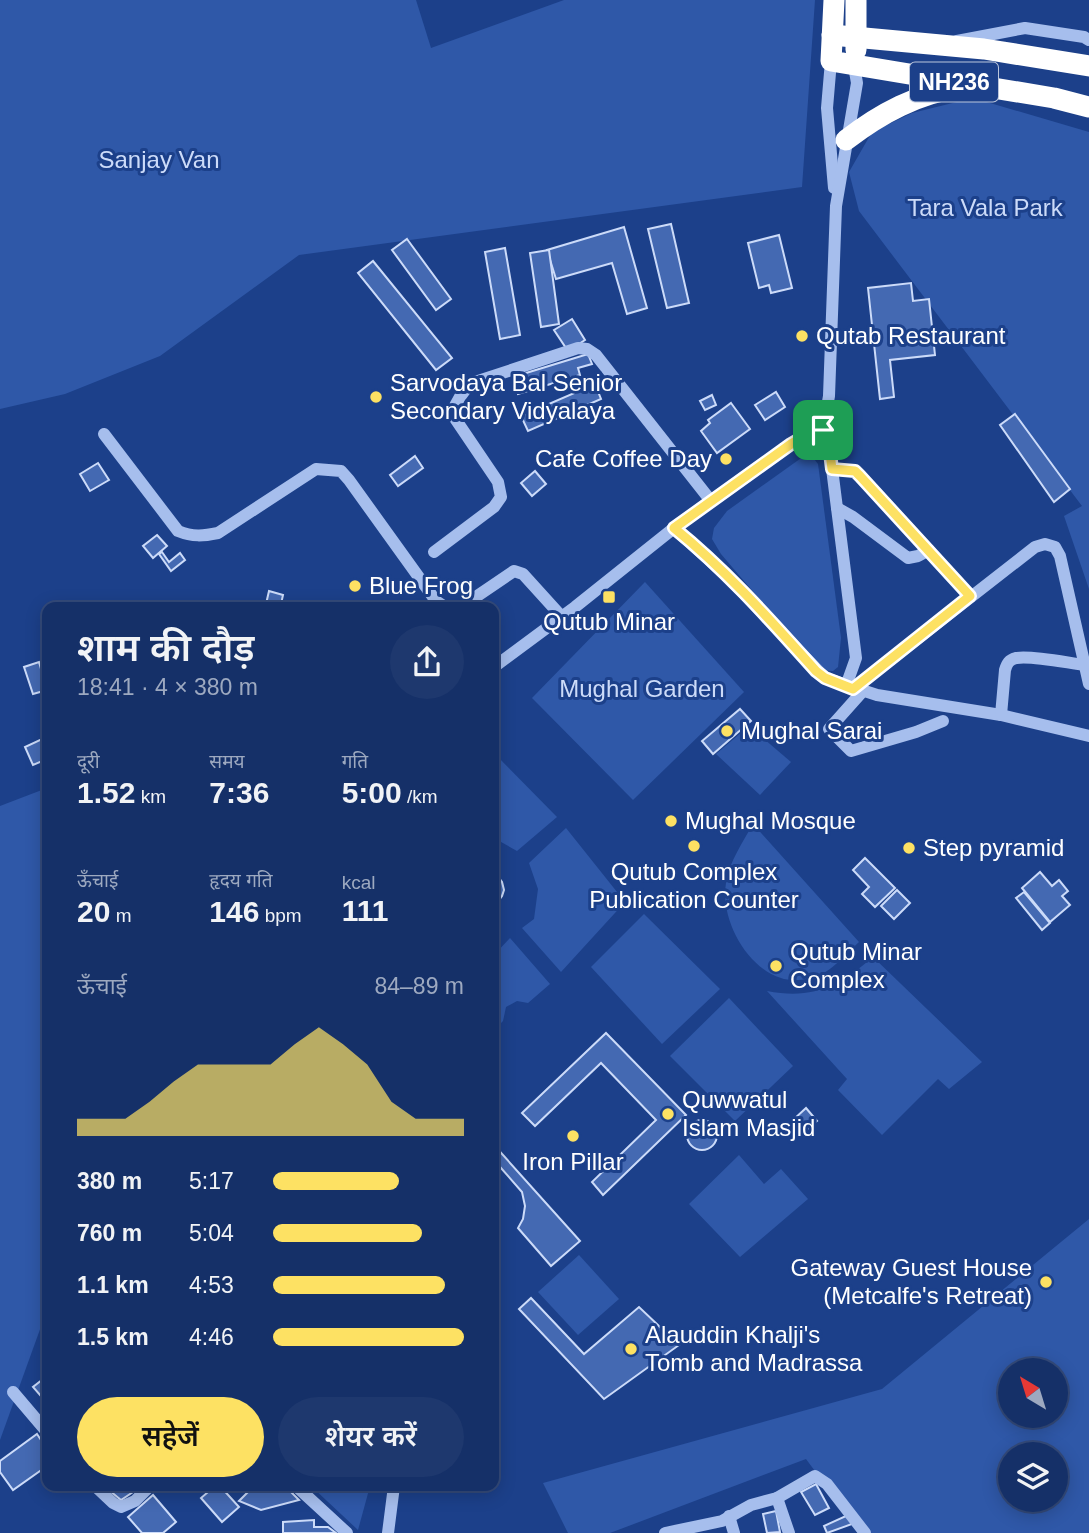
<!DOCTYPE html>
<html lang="hi">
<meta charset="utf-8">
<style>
:root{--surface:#153068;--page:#1e386e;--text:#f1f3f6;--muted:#9da9c0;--line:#344b7c;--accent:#fde163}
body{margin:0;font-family:Arial,"Noto Sans Devanagari",sans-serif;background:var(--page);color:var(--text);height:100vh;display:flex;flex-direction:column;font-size:26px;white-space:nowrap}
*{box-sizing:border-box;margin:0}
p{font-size:23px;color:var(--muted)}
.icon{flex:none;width:38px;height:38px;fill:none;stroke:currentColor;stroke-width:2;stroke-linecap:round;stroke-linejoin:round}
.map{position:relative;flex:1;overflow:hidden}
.sheet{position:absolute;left:42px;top:602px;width:457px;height:889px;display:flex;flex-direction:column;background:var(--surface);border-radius:14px;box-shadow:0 4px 18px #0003,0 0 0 2px var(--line)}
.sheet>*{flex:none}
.needle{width:46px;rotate:322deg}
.controls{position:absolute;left:998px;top:1358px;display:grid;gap:14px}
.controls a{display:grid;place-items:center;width:70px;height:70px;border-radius:50%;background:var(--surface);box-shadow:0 4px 18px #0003,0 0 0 2px var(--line);font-size:35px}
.pin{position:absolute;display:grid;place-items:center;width:60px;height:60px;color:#fff;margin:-30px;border-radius:14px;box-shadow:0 4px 10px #0006}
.round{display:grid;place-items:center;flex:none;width:74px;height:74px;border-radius:37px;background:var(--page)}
.headline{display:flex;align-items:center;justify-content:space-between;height:119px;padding:0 35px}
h1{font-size:38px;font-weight:600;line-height:52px}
.figures{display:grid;grid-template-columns:repeat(3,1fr);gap:10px;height:119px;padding:7px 35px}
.figures div{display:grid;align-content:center}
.figures b{font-size:30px;font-weight:600}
.figures small{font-size:19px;font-weight:400}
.figures p{font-size:19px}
.chart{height:196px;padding:14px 35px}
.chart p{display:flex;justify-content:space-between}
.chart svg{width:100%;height:126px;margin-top:7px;fill:var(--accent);opacity:.7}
.action{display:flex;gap:14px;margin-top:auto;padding:14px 35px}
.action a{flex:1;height:80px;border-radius:42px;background:var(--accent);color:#111;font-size:28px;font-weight:600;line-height:80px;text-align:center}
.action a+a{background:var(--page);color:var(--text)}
ul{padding:0 35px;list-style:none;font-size:23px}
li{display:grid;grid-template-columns:112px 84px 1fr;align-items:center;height:52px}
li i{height:18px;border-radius:9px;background:var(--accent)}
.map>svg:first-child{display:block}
.green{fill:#2f58a8;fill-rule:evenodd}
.building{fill:#4469b2;stroke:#ccdbf9;stroke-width:2}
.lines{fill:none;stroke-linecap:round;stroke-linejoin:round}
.minor{stroke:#a6beed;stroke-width:12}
.highway{stroke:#fff;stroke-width:21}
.route-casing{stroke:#fff;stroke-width:14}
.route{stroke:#fde163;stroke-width:9}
.poi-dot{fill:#fde163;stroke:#1c408a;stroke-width:2.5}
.labels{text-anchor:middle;stroke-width:6;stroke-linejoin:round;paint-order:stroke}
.shield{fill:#1c408a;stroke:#bbc6dc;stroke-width:2}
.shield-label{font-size:23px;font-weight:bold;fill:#fff}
.park-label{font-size:24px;fill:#ccdbf9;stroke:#1c408a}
.poi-label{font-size:24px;fill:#fff;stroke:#1c408a;text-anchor:start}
</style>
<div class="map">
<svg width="1089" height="1533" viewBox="0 0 1089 1533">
<rect width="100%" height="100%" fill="#1c408a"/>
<g class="green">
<polygon points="0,0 416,0 431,48 564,0 815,0 802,187 299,255 160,356 65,394 0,409"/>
<polygon points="973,98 1089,132 1089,589 1064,516 1082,506 859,211 849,172 872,132 912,113"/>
<polygon points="811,455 818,464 841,638 838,667 833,671 820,670 721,554 712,539 714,528 727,511 804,456"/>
<polygon points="645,582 744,692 633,800 532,698"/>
<polygon points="749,726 791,762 760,795 716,754"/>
<polygon points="494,753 557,817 517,851 494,838"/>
<polygon points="47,788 47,1310 0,1440 0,806"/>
<path d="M753,824L859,942C845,955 828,976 808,979C801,980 788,981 781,978C746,967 720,919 726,883C729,862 743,842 753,824Z"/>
<polygon points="566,828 625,902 561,972 522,928 534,919 538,889 529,863"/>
<polygon points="644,914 720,989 662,1044 591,967"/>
<polygon points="510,938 550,984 528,1003 517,1001 506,1007 503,1021 494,1030 494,955"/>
<path d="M873,957L982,1062L949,1089L938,1079L882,1135L838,1090L847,1079L767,991C813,1000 839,986 873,957Z"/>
<polygon points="729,998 793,1066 735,1121 670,1056"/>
<polygon points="739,1155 764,1184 781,1169 808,1199 740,1257 689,1204"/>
<path d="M1089,1219V1533H861L806,1459L610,1533H568L543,1483L882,1389ZM1010,1370H1055V1416H1010ZM1010,1454H1055V1500H1010Z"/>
<polygon points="579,1255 619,1299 578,1335 538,1292"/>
<polygon points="311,1486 370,1486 358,1530"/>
</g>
<g class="building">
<polygon points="671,224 689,303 667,308 648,229"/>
<polygon points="624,227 647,308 627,314 612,263 556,279 547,250"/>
<polygon points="779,235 792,288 771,293 769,285 759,288 748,243"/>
<polygon points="407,239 451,299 436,310 392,250"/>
<polygon points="505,248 520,335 500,339 485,252"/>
<polygon points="549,250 559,324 541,327 530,253"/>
<polygon points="373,261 452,358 436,370 358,273"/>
<polygon points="911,283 913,301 929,299 935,355 890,360 894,397 880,399 868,288"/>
<polygon points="572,319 585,340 568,351 554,330"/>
<polygon points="588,354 592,364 578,368 580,375 518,394 513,377"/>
<polygon points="595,384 601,399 528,431 521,416"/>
<polygon points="776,392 785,407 765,420 755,405"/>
<polygon points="712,395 716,405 705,410 700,401"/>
<polygon points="731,403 750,429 717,453 701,431 710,423 708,420"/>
<polygon points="1015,414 1070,489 1054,502 1000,425"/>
<polygon points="415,456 423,468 398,486 390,475"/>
<polygon points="98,463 109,480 90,491 80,474"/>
<polygon points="535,471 546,484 532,496 521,483"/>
<polygon points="157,535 167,546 153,558 143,546"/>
<polygon points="162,552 169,562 180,553 185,560 171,571 159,554"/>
<polygon points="269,591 283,595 281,604 295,607 255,607 256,602 266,604"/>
<polygon points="39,662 47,690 33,694 24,667"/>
<polygon points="740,709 751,721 713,754 702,741"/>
<polygon points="42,739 47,752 47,759 33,765 25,747"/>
<polygon points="865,858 895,888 875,907 862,894 869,887 853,870"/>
<polygon points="494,871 502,882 504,890 502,896 494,907"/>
<polygon points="1040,872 1052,886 1059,880 1068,891 1062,896 1070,905 1050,922 1022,888"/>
<polygon points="897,890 910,903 894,919 881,906"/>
<polygon points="1024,892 1050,923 1042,930 1016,898"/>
<polygon points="606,1033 686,1115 603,1195 592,1182 656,1120 601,1063 535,1126 522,1113"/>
<polygon points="806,1108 817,1121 804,1132 793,1120"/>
<circle cx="702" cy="1135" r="15"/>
<polygon points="494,1145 580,1241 551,1266 518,1228 523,1219 525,1206 522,1192 494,1160"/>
<polygon points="531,1298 584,1354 639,1307 679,1345 604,1399 519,1309"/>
<polygon points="47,1376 47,1403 33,1387"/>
<polygon points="37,1434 47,1449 47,1466 13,1490 0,1472 0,1461"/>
<polygon points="816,1484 829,1508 815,1515 801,1492"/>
<polygon points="104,1486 142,1486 121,1500"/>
<polygon points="215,1486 220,1486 239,1507 222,1522 201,1498"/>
<polygon points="254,1486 285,1486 299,1500 261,1510 239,1501"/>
<polygon points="153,1495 176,1522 163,1533 142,1533 128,1517"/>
<polygon points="776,1511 780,1532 767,1533 763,1514"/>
<polygon points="848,1515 852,1524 827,1533 824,1526"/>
<polygon points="314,1520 314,1527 328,1527 336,1533 283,1533 283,1522"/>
</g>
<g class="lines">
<g class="minor">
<polyline points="957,41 1025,28 1084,37 1089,40"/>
<polyline points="831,61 827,108 834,188"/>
<path d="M104,434L178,531C193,537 203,536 218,533L316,469L341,471L349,480L436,601L445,607"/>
<polyline points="832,469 855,471 860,476 970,596"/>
<polyline points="837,508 853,517 908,558 918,556 929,550"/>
<polyline points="674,528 728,577 825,678 877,695 1001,715 1089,736"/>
<path d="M434,552L494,507L501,497L498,482L452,414C456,401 462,392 472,383L578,348L587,349L596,355L711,501"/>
<polyline points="461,607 514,571 523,574 562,617"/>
<polyline points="494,667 575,607 674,528 791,444 808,434 823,430"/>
<polyline points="846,686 856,658 829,445 823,430 829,396 836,206 857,83 854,66"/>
<polyline points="853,689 1035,547 1045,544 1055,547 1060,556 1089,684"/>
<polyline points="862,692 829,729 851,751 916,732 943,721"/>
<path d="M1001,715L1005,670C1007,663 1009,660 1016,658C1031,655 1068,663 1085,665"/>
<polyline points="13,1392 47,1432"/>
<polyline points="95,1486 113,1503 121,1507 135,1501 150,1486"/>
<polyline points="296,1486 347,1533"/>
<polyline points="777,1498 789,1533"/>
<polyline points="729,1516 734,1533"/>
<polyline points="388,1533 394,1486"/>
<polyline points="665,1533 722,1521 751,1505 777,1498 815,1476 827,1484 865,1533"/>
</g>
<g class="highway">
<polyline points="834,0 831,61 1054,98 1089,107"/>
<polyline points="832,35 984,49 1089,66"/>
<polyline points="856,50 856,0"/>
<path d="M846,140C881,113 917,94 961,87"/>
</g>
</g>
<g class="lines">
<g class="route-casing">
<path id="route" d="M823,430L829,445L832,469L855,471L860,476L970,596L853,689L825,678L816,671C771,621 727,571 674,528L791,444L808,434Z"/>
</g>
<use href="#route" class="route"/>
</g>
<g class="poi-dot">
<circle cx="802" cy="336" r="7"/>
<circle cx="376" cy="397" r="7"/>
<circle cx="726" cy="459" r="7"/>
<circle cx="355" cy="586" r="7"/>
<rect x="602" y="590" width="14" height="14" rx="3.5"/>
<circle cx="727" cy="731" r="7"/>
<circle cx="671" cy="821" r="7"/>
<circle cx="694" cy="846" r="7"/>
<circle cx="909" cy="848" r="7"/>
<circle cx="776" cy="966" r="7"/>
<circle cx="668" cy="1114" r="7"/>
<circle cx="573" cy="1136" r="7"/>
<circle cx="1046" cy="1282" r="7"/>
<circle cx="631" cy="1349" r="7"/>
</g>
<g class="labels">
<rect class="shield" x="910" y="62.5" width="88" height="39" rx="5"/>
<g class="shield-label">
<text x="954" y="90">NH236</text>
</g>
<g class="park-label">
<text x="159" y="168">Sanjay Van</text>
<text x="985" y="216">Tara Vala Park</text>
<text x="642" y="697">Mughal Garden</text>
</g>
<g class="poi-label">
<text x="816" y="344">Qutab Restaurant</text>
<text x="390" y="391">Sarvodaya Bal Senior<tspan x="390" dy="28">Secondary Vidyalaya</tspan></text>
<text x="712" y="467" text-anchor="end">Cafe Coffee Day</text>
<text x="369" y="594">Blue Frog</text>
<text x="609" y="630" text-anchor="middle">Qutub Minar</text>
<text x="741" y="739">Mughal Sarai</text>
<text x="685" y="829">Mughal Mosque</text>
<text x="923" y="856">Step pyramid</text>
<text x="694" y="880" text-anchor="middle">Qutub Complex<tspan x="694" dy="28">Publication Counter</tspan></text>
<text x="790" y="960">Qutub Minar<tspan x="790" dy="28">Complex</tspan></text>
<text x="682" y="1108">Quwwatul<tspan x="682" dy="28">Islam Masjid</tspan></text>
<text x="573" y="1170" text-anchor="middle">Iron Pillar</text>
<text x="1032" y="1276" text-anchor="end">Gateway Guest House<tspan x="1032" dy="28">(Metcalfe's Retreat)</tspan></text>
<text x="645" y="1343">Alauddin Khalji's<tspan x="645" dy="28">Tomb and Madrassa</tspan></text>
</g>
</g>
</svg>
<div class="controls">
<a><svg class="needle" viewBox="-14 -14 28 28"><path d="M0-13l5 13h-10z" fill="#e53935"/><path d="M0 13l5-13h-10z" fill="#9da9c0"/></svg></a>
<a><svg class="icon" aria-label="layers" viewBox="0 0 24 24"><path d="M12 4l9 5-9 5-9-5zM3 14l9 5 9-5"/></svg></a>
</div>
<div class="pin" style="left:823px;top:430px;background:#1e9e55"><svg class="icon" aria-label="arrive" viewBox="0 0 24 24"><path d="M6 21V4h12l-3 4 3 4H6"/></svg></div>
<section class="sheet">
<div class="headline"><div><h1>शाम की दौड़</h1><p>18:41 · 4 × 380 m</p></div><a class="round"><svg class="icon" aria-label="share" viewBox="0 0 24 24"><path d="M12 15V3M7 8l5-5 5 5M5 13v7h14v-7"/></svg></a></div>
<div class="figures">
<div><p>दूरी</p><b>1.52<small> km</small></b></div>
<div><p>समय</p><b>7:36</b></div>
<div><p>गति</p><b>5:00<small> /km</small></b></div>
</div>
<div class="figures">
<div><p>ऊँचाई</p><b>20<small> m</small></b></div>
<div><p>हृदय गति</p><b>146<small> bpm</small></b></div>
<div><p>kcal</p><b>111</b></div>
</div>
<div class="chart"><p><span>ऊँचाई</span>84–89 m</p>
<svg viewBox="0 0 160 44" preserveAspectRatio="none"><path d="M0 44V38L10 38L20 38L30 32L40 25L50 19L60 19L70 19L80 19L90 12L100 6L110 12L120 19L130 32L140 38L150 38L160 38V44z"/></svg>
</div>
<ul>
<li><b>380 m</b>5:17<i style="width:66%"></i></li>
<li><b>760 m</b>5:04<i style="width:78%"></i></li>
<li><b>1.1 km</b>4:53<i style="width:90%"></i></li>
<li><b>1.5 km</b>4:46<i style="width:100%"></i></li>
</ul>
<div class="action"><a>सहेजें</a><a>शेयर करें</a></div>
</section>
</div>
